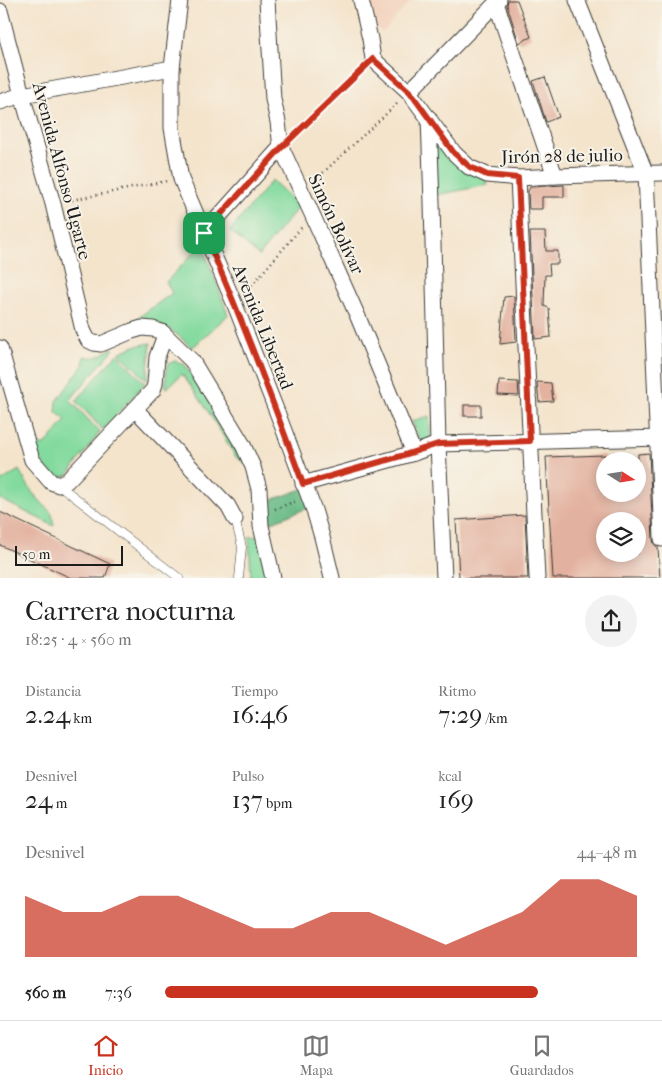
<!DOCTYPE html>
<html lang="es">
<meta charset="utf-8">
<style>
:root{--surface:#fff;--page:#f2f2f2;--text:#222;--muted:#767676;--line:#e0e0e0;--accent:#c8321e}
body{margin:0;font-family:"IM FELL French Canon",serif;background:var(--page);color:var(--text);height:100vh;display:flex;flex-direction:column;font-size:19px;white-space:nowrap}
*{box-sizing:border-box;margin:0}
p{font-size:16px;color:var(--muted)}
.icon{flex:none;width:28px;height:28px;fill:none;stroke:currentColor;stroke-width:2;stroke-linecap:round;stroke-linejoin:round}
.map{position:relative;height:578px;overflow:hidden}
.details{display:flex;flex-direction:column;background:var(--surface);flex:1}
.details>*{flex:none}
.needle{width:32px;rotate:102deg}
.fabs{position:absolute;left:596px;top:452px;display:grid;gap:10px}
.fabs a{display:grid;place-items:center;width:50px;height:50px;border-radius:50%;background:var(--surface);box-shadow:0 2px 12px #0003;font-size:25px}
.scale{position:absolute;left:15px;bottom:12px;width:108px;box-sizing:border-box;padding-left:5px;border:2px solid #1c1c1c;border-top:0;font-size:14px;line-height:18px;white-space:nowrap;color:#1c1c1c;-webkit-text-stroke:4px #f7f3e8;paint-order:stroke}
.pin{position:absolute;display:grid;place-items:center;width:42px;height:42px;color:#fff;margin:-21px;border-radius:10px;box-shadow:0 2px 8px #0006}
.round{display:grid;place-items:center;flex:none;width:52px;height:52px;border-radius:26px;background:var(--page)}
.head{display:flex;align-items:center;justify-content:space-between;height:85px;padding:0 25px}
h1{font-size:28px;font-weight:600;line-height:38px}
.metrics{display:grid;grid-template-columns:repeat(3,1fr);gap:8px;height:85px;padding:5px 25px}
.metrics div{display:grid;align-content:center}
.metrics b{font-size:25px;font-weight:600}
.metrics small{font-size:14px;font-weight:400}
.metrics p{font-size:14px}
.chart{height:140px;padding:10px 25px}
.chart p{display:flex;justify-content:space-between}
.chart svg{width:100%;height:90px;margin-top:5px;fill:var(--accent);opacity:.7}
ul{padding:0 25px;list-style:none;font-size:16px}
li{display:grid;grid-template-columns:80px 60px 1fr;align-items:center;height:38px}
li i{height:12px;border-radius:6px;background:var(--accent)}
.dock{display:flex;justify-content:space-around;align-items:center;height:70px;border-top:1px solid var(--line);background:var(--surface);font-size:14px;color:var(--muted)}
.dock a{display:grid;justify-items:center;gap:2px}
.dock .selected{color:var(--accent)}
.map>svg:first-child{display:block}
.built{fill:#f3d4bf}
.green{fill:#82da9e;stroke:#4f7b5d}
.forest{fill:#69ba85;stroke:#426b50}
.building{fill:#e3b19f;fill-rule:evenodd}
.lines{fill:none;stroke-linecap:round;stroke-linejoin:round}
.service-casing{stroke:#3c3a36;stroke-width:9}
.minor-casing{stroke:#3c3a36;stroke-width:17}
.path{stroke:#3c3a36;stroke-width:2.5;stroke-dasharray:1 4;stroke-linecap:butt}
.service{stroke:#fff;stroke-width:8}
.minor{stroke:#fff;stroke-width:15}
.route-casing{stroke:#fff;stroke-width:10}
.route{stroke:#c8321e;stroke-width:6}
.labels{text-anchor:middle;stroke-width:4;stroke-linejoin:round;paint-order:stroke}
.street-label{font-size:18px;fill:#1c1c1c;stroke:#f7f3e8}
</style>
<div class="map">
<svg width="662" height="578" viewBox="0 0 662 578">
<rect width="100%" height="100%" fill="#f7f3e8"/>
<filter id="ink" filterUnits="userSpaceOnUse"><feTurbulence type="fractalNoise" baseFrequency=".02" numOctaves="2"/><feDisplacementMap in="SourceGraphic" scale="10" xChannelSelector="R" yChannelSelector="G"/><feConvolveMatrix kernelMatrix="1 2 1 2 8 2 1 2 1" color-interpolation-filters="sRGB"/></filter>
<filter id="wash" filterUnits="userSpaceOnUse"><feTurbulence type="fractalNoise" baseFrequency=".0096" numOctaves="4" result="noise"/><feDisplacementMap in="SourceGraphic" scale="20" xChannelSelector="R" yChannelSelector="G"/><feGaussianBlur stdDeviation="1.12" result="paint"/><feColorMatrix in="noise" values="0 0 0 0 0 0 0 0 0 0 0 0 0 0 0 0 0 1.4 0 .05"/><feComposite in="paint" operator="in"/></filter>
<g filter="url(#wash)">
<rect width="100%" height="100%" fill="#f4e4cc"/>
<polygon class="built" points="368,0 411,0 383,32 372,25"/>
<g class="green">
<polygon points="422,123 469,170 486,179 488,185 426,197"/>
<polygon points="272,180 299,206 259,256 230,231"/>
<path d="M202,244L228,315L192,348C171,328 162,321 131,323L172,293L166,282Z"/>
<polygon points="151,343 147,380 119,353 134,346"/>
<path d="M112,348L114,349L70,400L100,432L68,475L58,478C44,470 39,459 35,445H45L66,420L56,412L57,401L83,365L84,356C97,360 101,355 112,348Z"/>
<polygon points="117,354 145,383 103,430 76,401"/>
<polygon points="175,361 184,364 203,391 247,464 236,457 204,405 182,374 166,389 166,371 168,364"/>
<polygon points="429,416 431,439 421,444 412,421"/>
<polygon points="19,470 32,492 52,514 54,526 0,499 0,482"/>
<polygon points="260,536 269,577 251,577 249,537"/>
</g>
<polygon class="forest" points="311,486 318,504 267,524 263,503"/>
<g id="blocks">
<g class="building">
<polygon points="508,0 517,0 531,37 519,43 507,5"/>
<polygon points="545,77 559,117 546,122 533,81"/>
<polygon points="564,185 564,197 542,197 542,209 529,209 528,191 530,187"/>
<polygon points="530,232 545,232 546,251 558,251 558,264 549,264 550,275 545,275 544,306 549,308 551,337 535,339"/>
<polygon points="514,296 516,342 500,344 504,297"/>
<polygon points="499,381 518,382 519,396 498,395"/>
<polygon points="537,382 551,383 553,401 539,402"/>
<rect x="464" y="405" width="17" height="11"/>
<path d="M649,453L653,539L654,544L658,548L660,578H553L546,457L605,455V494H638V454ZM605,521H638V554H605Z"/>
<polygon points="0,512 110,564 105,578 71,578 0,545"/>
<polygon points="525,515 528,578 459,578 456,520"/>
</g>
</g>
</g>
<g filter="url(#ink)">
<use href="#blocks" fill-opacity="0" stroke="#3c3a36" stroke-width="1"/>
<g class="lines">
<g class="service-casing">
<g id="service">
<polyline points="59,485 179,578"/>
<polyline points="235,519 242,547 239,578"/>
</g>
</g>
<g class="minor-casing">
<g id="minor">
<polyline points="180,0 172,68 172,128 181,179 235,305 277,412 314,510 322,537 332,578"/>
<polyline points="267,0 273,99 278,122 281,147 312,214 358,317 414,453"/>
<polyline points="361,0 370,39 373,59 409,92 454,153 469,167 487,175 518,178 555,176 662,173"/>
<polyline points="577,0 646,174 662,539"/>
<polyline points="496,3 555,176"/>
<polyline points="0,11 22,95 53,204 83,330 88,340 94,343 101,344 132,331 142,328 153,329 162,332 192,361 243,445 253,467 259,489 261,526 273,578"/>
<polyline points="409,92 499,0"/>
<polyline points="0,102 22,95 172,68"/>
<polyline points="429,118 432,203 438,444 444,578"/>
<polyline points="518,178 537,578"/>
<polyline points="204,233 281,147"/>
<polyline points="0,348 32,460 51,482 59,485 67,481 135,409 228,506 235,519"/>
<polyline points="135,409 153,390 155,384 157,357 165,335"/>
<polyline points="303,484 414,453 438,444 662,438"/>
</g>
</g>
<g class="path">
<polyline points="293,136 363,68"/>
<polyline points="312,183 399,102"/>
<polyline points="67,201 167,181"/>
<polyline points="245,293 302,227"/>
<polyline points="275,509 296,501"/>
</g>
<use href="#service" class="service"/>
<use href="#minor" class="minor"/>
</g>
</g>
<g class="lines" filter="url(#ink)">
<g class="route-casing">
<path id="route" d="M373,59L410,92L454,153L470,167L487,175L518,178L530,441L438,444L401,456L303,484C272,400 241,315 204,233L281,148Z"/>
</g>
<use href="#route" class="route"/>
</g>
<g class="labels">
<g class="street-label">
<text transform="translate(562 156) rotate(-1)" y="6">Jirón 28 de julio</text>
<text transform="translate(62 171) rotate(75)" y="6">Avenida Alfonso Ugarte</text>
<text transform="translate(336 224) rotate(65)" y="6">Simón Bolívar</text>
<text transform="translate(263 327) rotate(68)" y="6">Avenida Libertad</text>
</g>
</g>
</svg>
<div class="fabs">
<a><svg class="needle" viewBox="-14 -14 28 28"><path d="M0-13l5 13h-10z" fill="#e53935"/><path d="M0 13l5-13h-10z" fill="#767676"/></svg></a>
<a><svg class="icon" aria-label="layers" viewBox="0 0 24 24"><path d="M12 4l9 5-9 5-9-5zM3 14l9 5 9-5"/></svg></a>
</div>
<div class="scale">50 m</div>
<div class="pin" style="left:204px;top:233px;background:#1e9e55"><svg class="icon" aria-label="arrive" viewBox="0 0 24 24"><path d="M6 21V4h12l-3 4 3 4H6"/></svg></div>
</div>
<section class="details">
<div class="head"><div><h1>Carrera nocturna</h1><p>18:25 · 4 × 560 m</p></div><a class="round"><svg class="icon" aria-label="share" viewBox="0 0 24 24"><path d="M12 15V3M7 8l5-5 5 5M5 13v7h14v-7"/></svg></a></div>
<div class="metrics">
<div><p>Distancia</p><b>2.24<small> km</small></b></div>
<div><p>Tiempo</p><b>16:46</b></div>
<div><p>Ritmo</p><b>7:29<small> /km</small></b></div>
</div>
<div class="metrics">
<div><p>Desnivel</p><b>24<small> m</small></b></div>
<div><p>Pulso</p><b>137<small> bpm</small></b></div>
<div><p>kcal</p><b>169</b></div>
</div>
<div class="chart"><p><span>Desnivel</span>44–48 m</p>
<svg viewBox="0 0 160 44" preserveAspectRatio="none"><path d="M0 44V14L10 22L20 22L30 14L40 14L50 22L60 30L70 30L80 22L90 22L100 30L110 38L120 30L130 22L140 6L150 6L160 14V44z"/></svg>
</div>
<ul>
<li><b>560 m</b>7:36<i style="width:79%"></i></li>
</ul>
</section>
<nav class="dock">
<a class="selected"><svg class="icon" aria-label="home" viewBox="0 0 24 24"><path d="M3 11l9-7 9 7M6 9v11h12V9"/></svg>Inicio</a>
<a><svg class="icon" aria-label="map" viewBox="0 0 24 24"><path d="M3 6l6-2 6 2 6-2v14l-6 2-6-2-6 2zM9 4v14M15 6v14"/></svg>Mapa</a>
<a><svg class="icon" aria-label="saved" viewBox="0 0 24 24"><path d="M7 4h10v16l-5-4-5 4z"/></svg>Guardados</a>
</nav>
